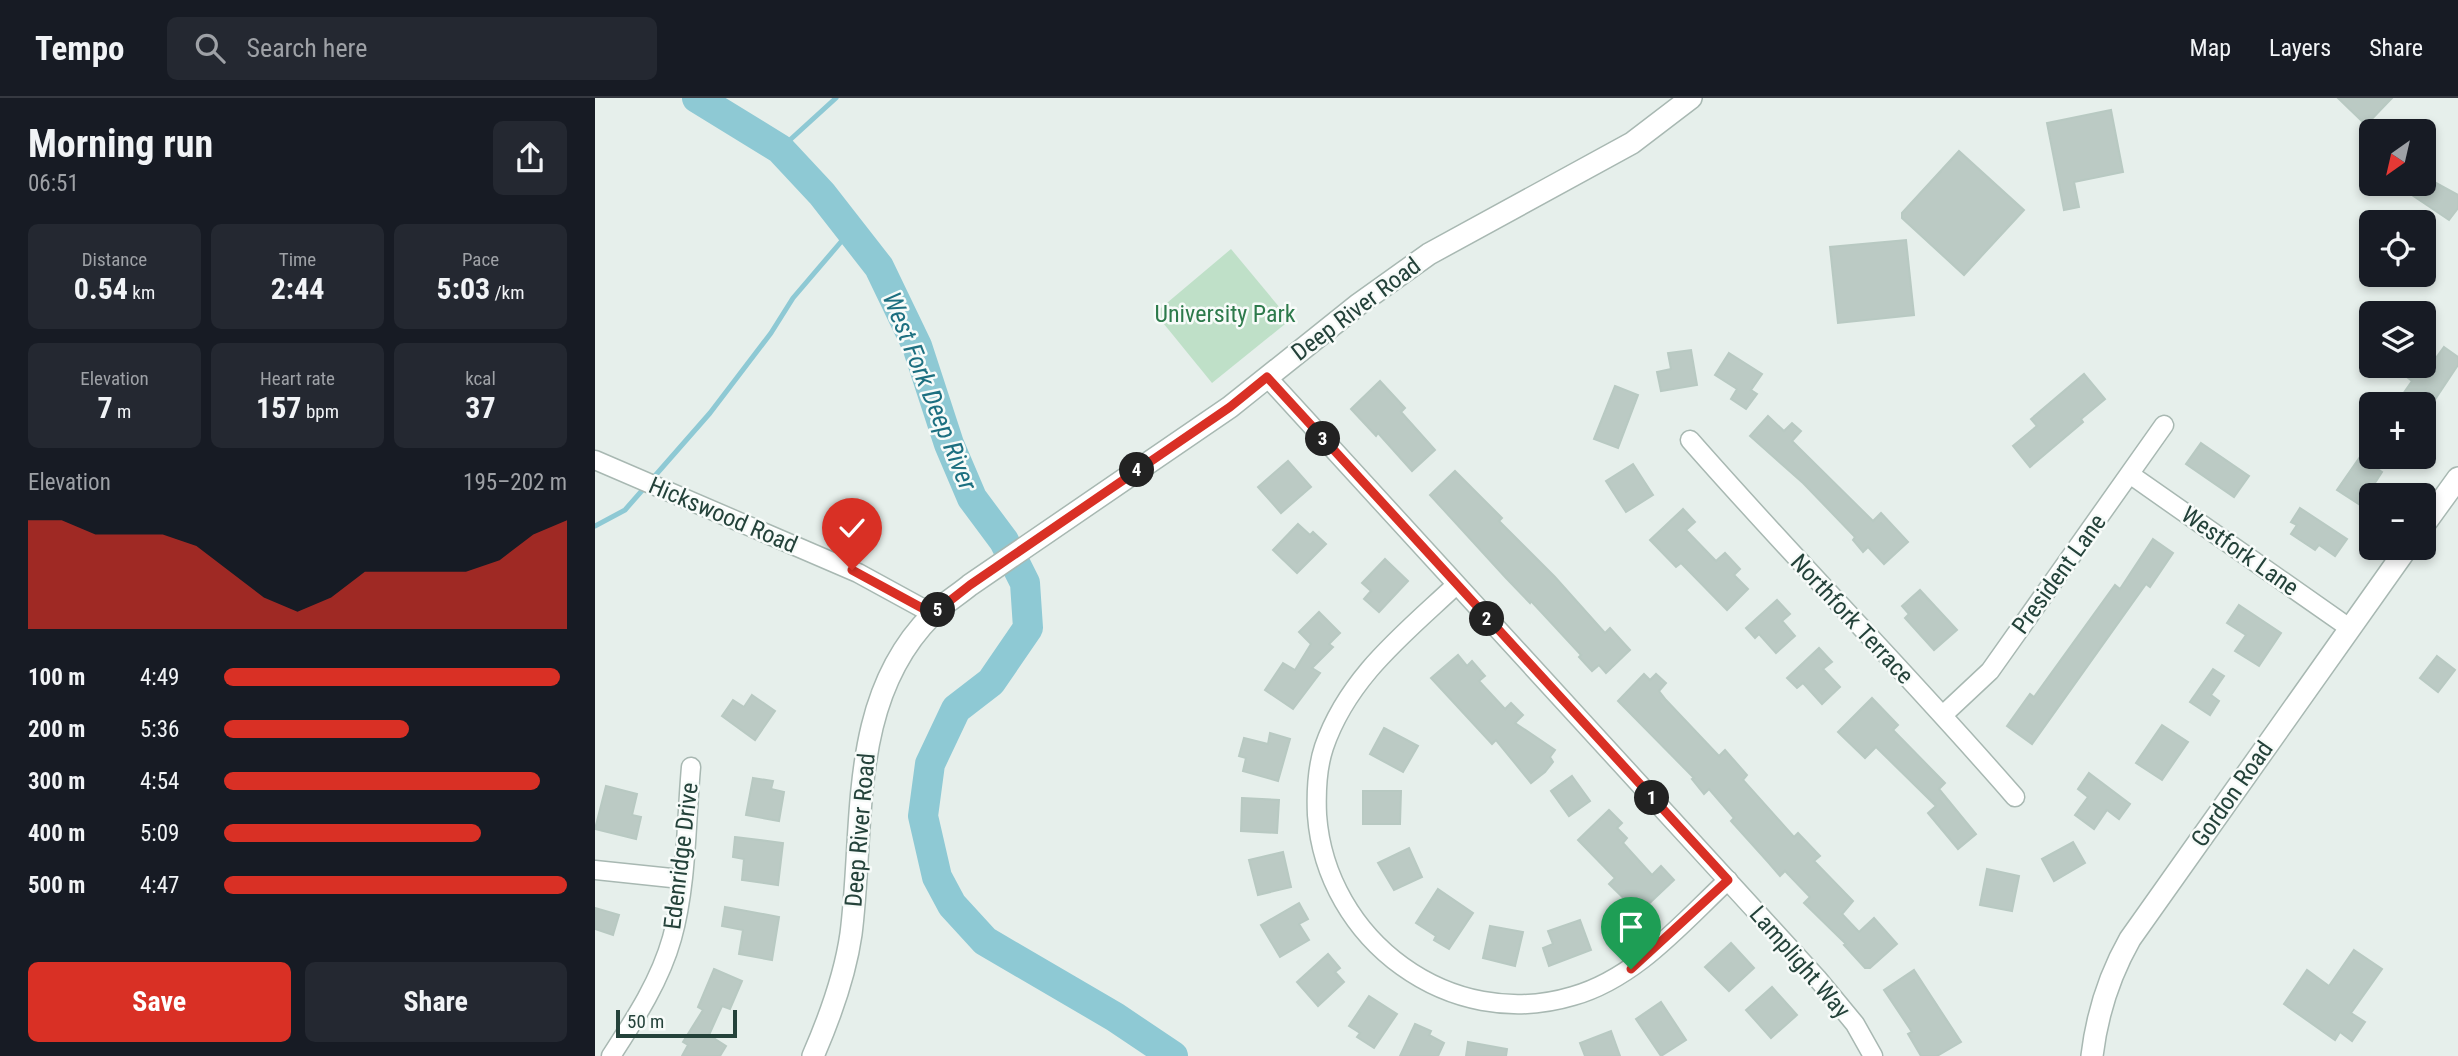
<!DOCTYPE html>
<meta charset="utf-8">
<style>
:root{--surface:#171b24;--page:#242831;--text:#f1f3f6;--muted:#9ea1a6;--line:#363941;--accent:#d93025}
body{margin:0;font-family:"Roboto Condensed",sans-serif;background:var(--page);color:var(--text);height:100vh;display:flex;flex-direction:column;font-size:26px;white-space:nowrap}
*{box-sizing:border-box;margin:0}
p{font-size:23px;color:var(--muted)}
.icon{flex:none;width:38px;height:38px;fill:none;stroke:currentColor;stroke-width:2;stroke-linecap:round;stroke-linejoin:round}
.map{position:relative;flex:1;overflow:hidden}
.drawer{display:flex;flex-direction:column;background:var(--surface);width:595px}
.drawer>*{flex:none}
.needle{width:46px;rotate:214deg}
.fabs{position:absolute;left:1764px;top:21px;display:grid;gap:14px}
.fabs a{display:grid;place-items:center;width:77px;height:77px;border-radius:10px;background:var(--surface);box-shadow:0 4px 10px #0003;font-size:35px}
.scale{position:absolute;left:21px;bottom:18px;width:121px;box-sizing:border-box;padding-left:7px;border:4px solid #24423a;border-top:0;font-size:19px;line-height:24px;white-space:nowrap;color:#24423a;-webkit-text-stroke:5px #f7fbf9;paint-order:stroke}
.pin{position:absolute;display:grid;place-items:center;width:60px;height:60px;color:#fff;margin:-72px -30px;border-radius:50% 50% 50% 0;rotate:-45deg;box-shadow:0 0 7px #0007}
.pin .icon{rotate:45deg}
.km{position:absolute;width:35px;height:35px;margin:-18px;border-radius:50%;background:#222;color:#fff;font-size:19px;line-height:35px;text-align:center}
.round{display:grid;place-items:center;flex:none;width:74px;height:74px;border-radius:10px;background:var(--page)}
.headline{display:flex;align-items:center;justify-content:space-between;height:119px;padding:0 28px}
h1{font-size:38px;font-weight:700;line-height:52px}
.metrics{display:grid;grid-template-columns:repeat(3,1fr);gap:10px;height:119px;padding:7px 28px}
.metrics div{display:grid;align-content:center;border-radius:10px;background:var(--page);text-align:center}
.metrics b{font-size:30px;font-weight:700}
.metrics small{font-size:19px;font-weight:400}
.metrics p{font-size:19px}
.chart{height:196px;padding:14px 28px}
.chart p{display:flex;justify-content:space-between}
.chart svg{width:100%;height:126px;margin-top:7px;fill:var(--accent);opacity:.7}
.cta{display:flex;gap:14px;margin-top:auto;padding:14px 28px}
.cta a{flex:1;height:80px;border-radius:10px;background:var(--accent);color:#fff;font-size:28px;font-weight:700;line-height:80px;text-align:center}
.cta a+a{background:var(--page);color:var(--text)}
ul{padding:0 28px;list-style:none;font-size:23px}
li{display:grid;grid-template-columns:112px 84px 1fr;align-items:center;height:52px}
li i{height:18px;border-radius:9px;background:var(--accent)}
header{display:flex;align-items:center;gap:42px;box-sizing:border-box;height:98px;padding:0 35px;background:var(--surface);border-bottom:2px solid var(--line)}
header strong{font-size:33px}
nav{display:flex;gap:38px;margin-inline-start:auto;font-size:24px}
.search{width:490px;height:63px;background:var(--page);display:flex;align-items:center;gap:18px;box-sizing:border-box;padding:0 24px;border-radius:10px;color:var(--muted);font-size:26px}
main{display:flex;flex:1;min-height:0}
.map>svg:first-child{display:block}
.green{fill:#bfe0c8}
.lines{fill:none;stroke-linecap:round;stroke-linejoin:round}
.stream{stroke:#8ec9d4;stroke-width:5}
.river{stroke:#8ec9d4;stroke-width:30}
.building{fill:#bbcac4;stroke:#b8c9c2;stroke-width:2}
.minor-casing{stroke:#a8b8b2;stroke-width:21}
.tertiary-casing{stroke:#a8b8b2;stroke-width:24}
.minor{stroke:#fff;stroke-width:18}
.tertiary{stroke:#fff;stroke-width:21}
.route-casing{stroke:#fff;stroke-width:14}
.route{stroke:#d93025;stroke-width:9}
.labels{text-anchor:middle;stroke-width:5;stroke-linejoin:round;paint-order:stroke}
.street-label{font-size:24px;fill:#24423a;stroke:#f7fbf9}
.park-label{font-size:24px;fill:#2d7a4b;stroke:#f7fbf9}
.water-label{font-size:26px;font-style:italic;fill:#1c6f80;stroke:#f7fbf9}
</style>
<header>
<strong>Tempo</strong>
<div class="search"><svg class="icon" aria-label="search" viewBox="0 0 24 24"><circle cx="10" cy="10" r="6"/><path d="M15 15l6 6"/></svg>Search here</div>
<nav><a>Map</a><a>Layers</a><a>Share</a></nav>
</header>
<main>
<section class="drawer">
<div class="headline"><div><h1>Morning run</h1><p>06:51</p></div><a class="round"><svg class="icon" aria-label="share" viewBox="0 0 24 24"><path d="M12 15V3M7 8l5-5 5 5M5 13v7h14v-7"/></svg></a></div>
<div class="metrics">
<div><p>Distance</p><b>0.54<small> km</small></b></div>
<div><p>Time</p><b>2:44</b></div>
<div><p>Pace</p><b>5:03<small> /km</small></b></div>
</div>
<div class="metrics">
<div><p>Elevation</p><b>7<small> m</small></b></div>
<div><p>Heart rate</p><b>157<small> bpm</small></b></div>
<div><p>kcal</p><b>37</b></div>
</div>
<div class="chart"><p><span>Elevation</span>195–202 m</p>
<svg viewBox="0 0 160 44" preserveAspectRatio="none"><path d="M0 44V6L10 6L20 11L30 11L40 11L50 15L60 24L70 33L80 38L90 33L100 24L110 24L120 24L130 24L140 20L150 11L160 6V44z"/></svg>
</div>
<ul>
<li><b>100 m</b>4:49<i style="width:98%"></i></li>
<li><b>200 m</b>5:36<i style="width:54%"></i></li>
<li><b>300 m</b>4:54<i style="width:92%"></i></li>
<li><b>400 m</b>5:09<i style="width:75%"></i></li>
<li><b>500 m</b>4:47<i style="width:100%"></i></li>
</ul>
<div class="cta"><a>Save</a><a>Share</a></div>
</section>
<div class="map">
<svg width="1863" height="958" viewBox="0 0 1863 958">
<rect width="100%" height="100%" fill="#e6efeb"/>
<polygon class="green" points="636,151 695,222 617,285 560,215"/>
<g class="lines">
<g class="stream">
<polyline points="185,51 241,0"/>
<polyline points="0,428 30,412 115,315 176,235 198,200 257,131"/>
</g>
<polyline class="river" points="102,0 185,51 227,96 284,169 322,248 354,346 377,400 409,443 430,485 433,530 396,584 361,611 335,666 328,718 342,779 357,807 390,843 520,919 578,958"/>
</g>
<g class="building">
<polygon points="1743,0 1797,0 1771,27"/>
<polygon points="1516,12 1528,74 1479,84 1484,109 1469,112 1452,25"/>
<polygon points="1364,53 1429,112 1369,177 1307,120 1307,115"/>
<polygon points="1830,79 1863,97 1863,110 1854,122 1817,97 1825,86 1829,86"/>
<polygon points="1311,142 1319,217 1243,225 1235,149"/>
<polygon points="1849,249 1863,259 1863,267 1837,306 1801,306 1817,283 1812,279 1820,268 1829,268 1829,258 1838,264"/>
<polygon points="1096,252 1102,287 1066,293 1062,274 1076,271 1073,255"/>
<polygon points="1134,255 1167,276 1156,292 1162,296 1151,311 1136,301 1142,291 1120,277"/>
<polygon points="1489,276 1510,301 1486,321 1488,324 1435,369 1418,348 1442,328 1436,321"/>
<polygon points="785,283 810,310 806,314 840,352 817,373 783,335 781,338 756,311"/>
<polygon points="1020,288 1043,297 1023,350 999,341"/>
<polygon points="1173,318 1189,333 1197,325 1206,333 1197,343 1278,423 1286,415 1313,444 1289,466 1273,449 1268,454 1258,442 1260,439 1208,385 1155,338"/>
<polygon points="1606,345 1654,378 1639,399 1591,366"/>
<polygon points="1765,359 1787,374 1776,391 1776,414 1742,392"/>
<polygon points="693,363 716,389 686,415 663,389"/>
<polygon points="1038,366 1058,397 1031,414 1011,383"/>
<polygon points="860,373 907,420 904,423 960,479 1010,535 1015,530 1035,552 1011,575 1004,567 997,573 984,559 986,557 936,503 935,505 911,480 835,397"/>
<polygon points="1705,410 1752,441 1740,458 1724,447 1720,452 1696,436 1702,427 1696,424"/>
<polygon points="1088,411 1100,424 1091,432 1121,463 1130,455 1145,471 1139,477 1153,491 1132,512 1086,465 1081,469 1055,442"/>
<polygon points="703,426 715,437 718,434 731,446 702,475 678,452"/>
<polygon points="1558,441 1578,455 1555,489 1551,486 1437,646 1412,628 1435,596 1439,599 1520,487 1525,491"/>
<polygon points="790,461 813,483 784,514 769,501 776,493 767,485"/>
<polygon points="1325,492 1362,532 1339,552 1310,520 1314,516 1307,508"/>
<polygon points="1182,502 1195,516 1187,523 1200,538 1181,555 1164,536 1160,540 1151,530"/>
<polygon points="1644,507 1686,535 1664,568 1640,553 1651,537 1632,525"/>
<polygon points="724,514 745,535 734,546 738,549 717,570 725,575 698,611 670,592 688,565 700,572 716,546 704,534"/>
<polygon points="1224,550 1237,564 1228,571 1245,589 1227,606 1208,585 1202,590 1192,580"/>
<polygon points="863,557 872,568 877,563 890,578 884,583 910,611 916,605 928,617 920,625 960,652 955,659 958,664 950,674 936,685 901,642 897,646 836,580"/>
<polygon points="1842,558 1860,572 1843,594 1825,580"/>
<polygon points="1618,571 1629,578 1616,597 1624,603 1615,617 1595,604"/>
<polygon points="1049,576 1055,582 1061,576 1071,585 1064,593 1071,602 1124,658 1130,652 1152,677 1148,682 1199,739 1203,735 1225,758 1219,763 1258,803 1247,816 1264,834 1279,820 1302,846 1275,870 1270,870 1249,847 1251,846 1209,805 1215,799 1190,773 1185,778 1173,764 1136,723 1139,720 1114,691 1109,696 1097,681 1099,680 1023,603"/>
<polygon points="157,597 180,613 160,642 127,618 138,602 149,609"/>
<polygon points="1277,600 1303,627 1298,632 1350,685 1344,691 1381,736 1363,751 1333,715 1341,708 1281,649 1270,660 1243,634"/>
<polygon points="1567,627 1593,644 1567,682 1541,665"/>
<polygon points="789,630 823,648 808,674 775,656"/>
<polygon points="675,635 695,641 683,683 648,673 651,660 644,658 649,640 673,646"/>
<polygon points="1494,675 1535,706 1524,721 1512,712 1499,731 1480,717 1493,699 1483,691"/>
<polygon points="977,678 995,703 974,718 956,693"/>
<polygon points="158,680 178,683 176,691 189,694 184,723 151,717"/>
<polygon points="11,688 42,696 37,717 46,719 41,741 0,731"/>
<polygon points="768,693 806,693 805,726 768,726"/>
<polygon points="647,700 684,702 682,735 646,733"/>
<polygon points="1014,712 1027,725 1022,730 1032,740 1028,745 1057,777 1066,768 1079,782 1044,815 1014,786 1020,780 983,742"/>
<polygon points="140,739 188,745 183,787 147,782 149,761 138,759"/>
<polygon points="1478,744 1490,765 1459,783 1447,761"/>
<polygon points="814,750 827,779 799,792 783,765"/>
<polygon points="688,754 696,789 663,797 654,762"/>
<polygon points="1392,771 1424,778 1417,813 1385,807"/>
<polygon points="843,791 878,815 854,851 839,842 841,838 821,825"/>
<polygon points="704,805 713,821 704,826 714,842 685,859 666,827"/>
<polygon points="130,809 184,819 177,862 144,856 148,832 127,828"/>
<polygon points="0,810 24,817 18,837 0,831"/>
<polygon points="985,822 996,852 954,868 948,850 958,846 953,833"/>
<polygon points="895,828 928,834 920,868 888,860"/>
<polygon points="1136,845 1159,870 1134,893 1110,869"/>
<polygon points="1759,852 1787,871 1756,915 1770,924 1757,943 1745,934 1740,942 1689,906 1712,872 1734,888"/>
<polygon points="733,856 745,870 740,874 749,884 723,908 702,884"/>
<polygon points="119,871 147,883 135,911 127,908 114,937 131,948 125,958 87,958 93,947 88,944 108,912 103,909"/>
<polygon points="1319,872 1366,944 1342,958 1326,958 1313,936 1317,934 1289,892"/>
<polygon points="1177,889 1202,917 1176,940 1151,912"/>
<polygon points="774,898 802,916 779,950 762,939 765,935 754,928"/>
<polygon points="1066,904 1091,942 1066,958 1041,921"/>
<polygon points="820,926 836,933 834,937 849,945 843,958 805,958"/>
<polygon points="1016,933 1025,958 990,958 985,945"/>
<polygon points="873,944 912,951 911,958 871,958"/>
</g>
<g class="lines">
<g class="minor-casing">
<g id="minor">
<polyline points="672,279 1222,880 1260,926 1278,958"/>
<path d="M1095,342C1201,463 1315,578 1420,699"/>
<polyline points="0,362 263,475 338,516"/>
<polyline points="1536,377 1753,529"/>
<path d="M861,487C809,536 753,579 729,649C722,670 721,694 722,717C731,842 855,935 978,898C1041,880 1086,826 1133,782"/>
<polyline points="1348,617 1395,573 1569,327"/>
<polyline points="0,772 86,781"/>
<path d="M16,958C40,921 65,883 77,840C92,786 91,725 96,669"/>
</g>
</g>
<g class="tertiary-casing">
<g id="tertiary">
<polyline points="1829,427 1863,380"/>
<path d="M218,958C235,919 250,878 256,836C270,727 252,602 337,517C348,506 363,497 375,487L635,309L764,206L834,156L1037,45L1096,0"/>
<path d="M1497,958C1502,916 1514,878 1535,841L1812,450"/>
</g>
</g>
<use href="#minor" class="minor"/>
<use href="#tertiary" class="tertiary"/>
</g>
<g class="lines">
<g class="route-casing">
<polyline id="route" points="257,472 338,516 375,487 635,309 672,279 1133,782 1036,871"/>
</g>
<use href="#route" class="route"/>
</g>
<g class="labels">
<g class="street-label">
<text transform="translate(761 211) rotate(-37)" y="8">Deep River Road</text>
<text transform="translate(128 417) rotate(23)" y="8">Hickswood Road</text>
<text transform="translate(1645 453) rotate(35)" y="8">Westfork Lane</text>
<text transform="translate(1464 476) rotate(-54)" y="8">President Lane</text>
<text transform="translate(1257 521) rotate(47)" y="8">Northfork Terrace</text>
<text transform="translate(1637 696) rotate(-55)" y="8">Gordon Road</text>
<text transform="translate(265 732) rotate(-85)" y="8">Deep River Road</text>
<text transform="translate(86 758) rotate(-83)" y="8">Edenridge Drive</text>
<text transform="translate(1205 864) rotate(49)" y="8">Lamplight Way</text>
</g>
<g class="park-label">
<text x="630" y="224">University Park</text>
</g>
<g class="water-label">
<text transform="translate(335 293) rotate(68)" y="9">West Fork Deep River</text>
</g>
</g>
</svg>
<div class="fabs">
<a><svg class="needle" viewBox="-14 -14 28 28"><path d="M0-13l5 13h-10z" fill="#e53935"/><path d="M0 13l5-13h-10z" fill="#9ea1a6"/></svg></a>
<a><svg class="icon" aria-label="locate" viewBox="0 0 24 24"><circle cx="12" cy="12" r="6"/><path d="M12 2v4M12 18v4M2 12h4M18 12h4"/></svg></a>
<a><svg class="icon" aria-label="layers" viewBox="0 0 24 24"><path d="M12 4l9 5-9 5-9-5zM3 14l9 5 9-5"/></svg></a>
<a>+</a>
<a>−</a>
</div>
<div class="scale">50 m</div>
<div class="pin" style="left:1036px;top:871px;background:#1e9e55"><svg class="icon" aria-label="arrive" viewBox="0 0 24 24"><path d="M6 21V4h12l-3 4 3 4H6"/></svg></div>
<div class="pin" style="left:257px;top:472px;background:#d93025"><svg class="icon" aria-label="check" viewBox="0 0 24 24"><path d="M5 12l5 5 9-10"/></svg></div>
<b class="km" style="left:1057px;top:700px">1</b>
<b class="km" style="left:892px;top:521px">2</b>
<b class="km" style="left:728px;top:341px">3</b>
<b class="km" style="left:542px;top:372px">4</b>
<b class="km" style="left:343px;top:512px">5</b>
</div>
</main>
